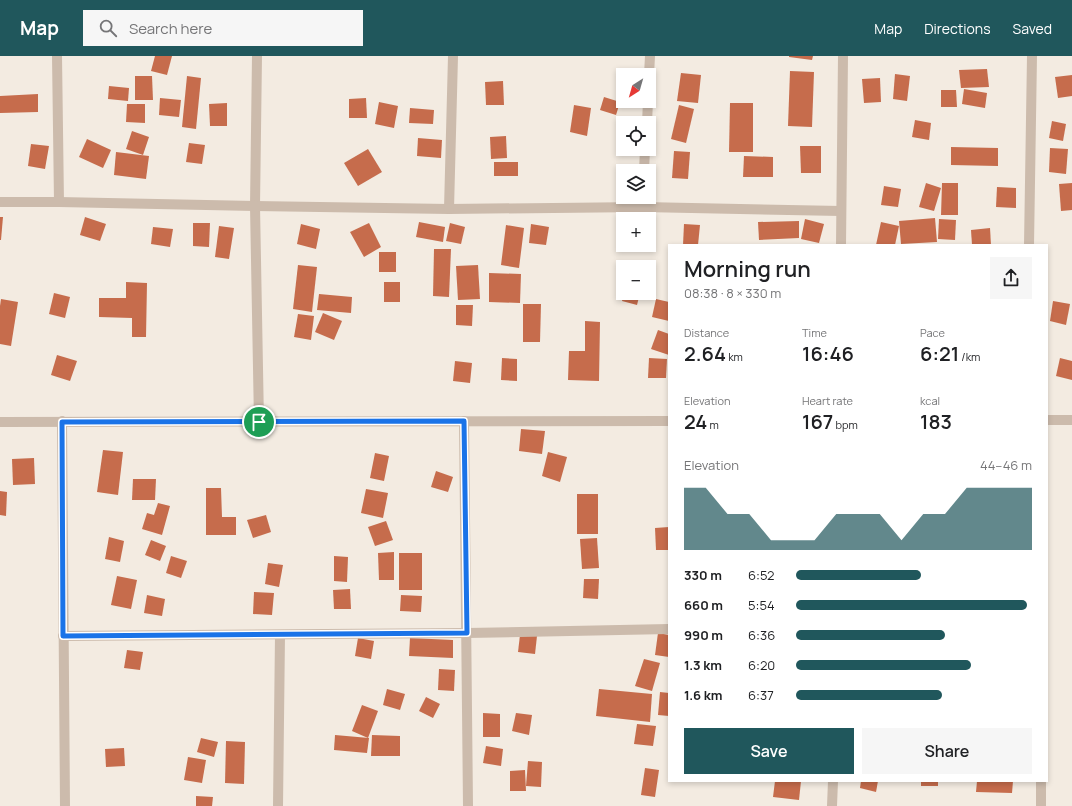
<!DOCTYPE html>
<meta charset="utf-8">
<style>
:root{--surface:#fff;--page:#f6f6f6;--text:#202124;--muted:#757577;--accent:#20575c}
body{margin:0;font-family:Manrope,sans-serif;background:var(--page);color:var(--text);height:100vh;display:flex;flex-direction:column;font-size:15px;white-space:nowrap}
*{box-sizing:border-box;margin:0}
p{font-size:13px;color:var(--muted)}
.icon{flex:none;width:22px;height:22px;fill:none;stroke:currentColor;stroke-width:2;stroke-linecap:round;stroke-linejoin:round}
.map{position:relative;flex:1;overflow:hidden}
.panel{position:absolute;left:668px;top:188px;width:380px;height:538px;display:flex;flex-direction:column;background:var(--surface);border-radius:0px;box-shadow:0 2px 6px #0003}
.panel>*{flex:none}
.needle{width:26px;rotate:217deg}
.tools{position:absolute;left:616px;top:12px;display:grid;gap:8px}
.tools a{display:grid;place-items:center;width:40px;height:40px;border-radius:0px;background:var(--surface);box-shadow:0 2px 6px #0003;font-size:20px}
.pin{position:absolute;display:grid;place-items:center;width:34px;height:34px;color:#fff;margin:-17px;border:2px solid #fff;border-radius:50%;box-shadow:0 1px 4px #0007}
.round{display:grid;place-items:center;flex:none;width:42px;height:42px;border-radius:0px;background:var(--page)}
.overview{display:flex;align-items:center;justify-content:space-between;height:68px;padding:0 16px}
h1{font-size:22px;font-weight:600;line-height:30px}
.stats{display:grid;grid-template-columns:repeat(3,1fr);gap:6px;height:68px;padding:4px 16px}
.stats div{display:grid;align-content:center}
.stats b{font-size:20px;font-weight:600}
.stats small{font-size:11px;font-weight:400}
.stats p{font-size:11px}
.chart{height:112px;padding:8px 16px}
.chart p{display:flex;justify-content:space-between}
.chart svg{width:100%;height:72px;margin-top:4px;fill:var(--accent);opacity:.7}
.action{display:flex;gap:8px;margin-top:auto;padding:8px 16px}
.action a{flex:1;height:46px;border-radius:0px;background:var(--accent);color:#fff;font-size:16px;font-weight:600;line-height:46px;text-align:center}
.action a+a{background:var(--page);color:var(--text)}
ul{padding:0 16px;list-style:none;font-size:13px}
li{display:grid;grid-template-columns:64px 48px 1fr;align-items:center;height:30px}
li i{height:10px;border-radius:5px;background:var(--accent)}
header{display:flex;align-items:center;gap:24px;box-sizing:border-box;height:56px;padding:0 20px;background:var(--accent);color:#fff}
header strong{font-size:19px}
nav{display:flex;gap:22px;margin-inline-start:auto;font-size:14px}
.search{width:280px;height:36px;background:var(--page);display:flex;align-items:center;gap:10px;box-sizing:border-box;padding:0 14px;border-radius:0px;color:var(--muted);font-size:15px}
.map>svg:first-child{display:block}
.building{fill:#c66c4c}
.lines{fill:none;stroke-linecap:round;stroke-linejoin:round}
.minor{stroke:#ccbbac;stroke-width:10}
.route-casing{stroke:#fff;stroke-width:8}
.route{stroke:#1a73e8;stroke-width:5}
</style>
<header>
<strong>Map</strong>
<div class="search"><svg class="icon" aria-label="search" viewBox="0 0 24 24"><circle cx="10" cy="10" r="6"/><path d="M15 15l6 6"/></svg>Search here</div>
<nav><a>Map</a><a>Directions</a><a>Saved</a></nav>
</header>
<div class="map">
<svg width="1072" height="750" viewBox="0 0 1072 750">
<rect width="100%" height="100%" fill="#f3ebe1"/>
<g class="building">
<polygon points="155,0 172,0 167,19 151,15"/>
<polygon points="789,0 813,0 812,4 789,1"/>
<polygon points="987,13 989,31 961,32 959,14"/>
<polygon points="790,15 814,16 812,71 788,70"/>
<polygon points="681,17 701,19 698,47 677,45"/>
<polygon points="895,18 910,20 907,45 893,43"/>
<polygon points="1072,19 1072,40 1058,42 1055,21"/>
<polygon points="135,20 152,20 153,44 135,44"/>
<polygon points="187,20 201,22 196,73 182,71"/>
<polygon points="880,22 881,46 864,47 862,23"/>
<polygon points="503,25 504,49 486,49 485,26"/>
<polygon points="109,30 129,32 128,45 108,43"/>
<polygon points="964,33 987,37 985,52 962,48"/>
<polygon points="941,34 956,34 957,51 941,51"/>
<polygon points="38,38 38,56 0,57 0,40"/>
<polygon points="604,41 620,46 616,59 600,54"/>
<polygon points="160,42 181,44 179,61 159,59"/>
<polygon points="366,42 367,62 349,62 349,43"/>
<polygon points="379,46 398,50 394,72 375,68"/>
<polygon points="227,47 227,70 210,70 209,48"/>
<polygon points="730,47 753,47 753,96 729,96"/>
<polygon points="127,48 145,48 145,67 126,66"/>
<polygon points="574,49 591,52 587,80 570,76"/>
<polygon points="679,49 694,53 686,87 671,83"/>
<polygon points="410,52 434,54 433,68 409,67"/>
<polygon points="915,64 931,67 929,84 912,81"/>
<polygon points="1052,65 1066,68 1063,85 1049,82"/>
<polygon points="132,75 149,81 143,99 126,93"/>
<polygon points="506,80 507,102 491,103 490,81"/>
<polygon points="418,82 442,84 441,102 417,100"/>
<polygon points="87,83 111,94 103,112 79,101"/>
<polygon points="189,87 205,89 202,108 186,106"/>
<polygon points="31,88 49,90 45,113 28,110"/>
<polygon points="800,90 821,90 821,117 801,117"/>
<polygon points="951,91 998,92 998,110 951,109"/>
<polygon points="1050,92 1068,93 1066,118 1049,116"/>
<polygon points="368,93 382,116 358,130 344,107"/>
<polygon points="674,95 690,96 688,123 672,122"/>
<polygon points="116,96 149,100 146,123 114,119"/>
<polygon points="744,100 773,101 773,121 743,121"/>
<rect x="494" y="106" width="24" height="14"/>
<polygon points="926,127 941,132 934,155 919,151"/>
<polygon points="942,127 958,127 958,159 941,159"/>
<polygon points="1072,127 1072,154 1061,155 1059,128"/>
<polygon points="884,130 901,133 898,151 881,149"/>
<polygon points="997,131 1016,132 1016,152 996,151"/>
<polygon points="0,161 3,161 1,184 0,184"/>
<polygon points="85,161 106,168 100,185 80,179"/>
<polygon points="935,162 937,186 901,188 899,165"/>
<polygon points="805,163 824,168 819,187 801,183"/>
<polygon points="939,163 956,164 955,184 938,183"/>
<polygon points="799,165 799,182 759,184 758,166"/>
<polygon points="419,166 445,171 443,186 416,181"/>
<polygon points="881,166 899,170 895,189 876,189"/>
<polygon points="193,167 210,167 209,191 193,190"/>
<polygon points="369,167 381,191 364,201 350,176"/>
<polygon points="450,167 465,171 461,188 446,185"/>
<polygon points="301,168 320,173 316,193 297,188"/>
<polygon points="531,168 549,171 546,189 529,187"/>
<polygon points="684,168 700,169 698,189 683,189"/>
<polygon points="506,169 524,172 519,212 501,209"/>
<polygon points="219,170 234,172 229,203 215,201"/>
<polygon points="153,171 173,173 170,191 151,188"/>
<polygon points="990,172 991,189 972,189 971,174"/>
<polygon points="434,193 451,193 449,241 433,240"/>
<rect x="379" y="196" width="17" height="20"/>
<polygon points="298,209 317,211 312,256 293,253"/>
<polygon points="478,209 480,243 458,244 456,210"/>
<polygon points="489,217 521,218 520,247 489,246"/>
<polygon points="126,226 147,227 146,281 132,281 132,262 99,261 99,242 126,242"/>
<rect x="384" y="226" width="16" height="20"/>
<polygon points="54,237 70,241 65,262 49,258"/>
<polygon points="624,237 640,237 637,249 622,245"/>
<polygon points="319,238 352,241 351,257 317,254"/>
<polygon points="1,243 18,246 11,290 0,288 0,250"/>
<polygon points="656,243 669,246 669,265 652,261"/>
<polygon points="1053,245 1070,248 1066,269 1050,265"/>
<polygon points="523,248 541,248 540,286 523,286"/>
<polygon points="456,249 473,249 472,270 456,269"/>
<polygon points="323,257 342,265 334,284 315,276"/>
<polygon points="298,258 314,260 311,284 294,281"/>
<polygon points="585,265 600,266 599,325 568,324 569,295 585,295"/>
<polygon points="658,274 669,278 669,299 651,293"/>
<polygon points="57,299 77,305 70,325 51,319"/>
<polygon points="502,302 517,303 517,325 501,324"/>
<polygon points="649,302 667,303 666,322 648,322"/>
<polygon points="1060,302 1072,305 1072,324 1056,320"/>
<polygon points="455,305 472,307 470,327 453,325"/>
<polygon points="521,373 545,375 542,398 519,395"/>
<polygon points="103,394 123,396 118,439 97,436"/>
<polygon points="548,396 567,401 560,426 542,420"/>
<polygon points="375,397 389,400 384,425 370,422"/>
<polygon points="34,402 35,428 13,429 12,403"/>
<polygon points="436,415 453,421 448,436 431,431"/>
<polygon points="133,423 156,423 155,444 132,444"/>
<polygon points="206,432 221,432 222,461 236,461 236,479 206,479"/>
<polygon points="366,433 388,437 383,462 361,457"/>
<polygon points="0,435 7,436 6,460 0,459"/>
<rect x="577" y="438" width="21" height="40"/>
<polygon points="158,447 170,450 162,479 142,473 147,457 154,459"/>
<polygon points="266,459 271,476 253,482 247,464"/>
<polygon points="386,465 393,484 375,490 368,471"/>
<polygon points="669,471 669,494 656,494 655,472"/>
<polygon points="109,481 124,485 120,506 105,503"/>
<polygon points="597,482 599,512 582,513 580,483"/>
<polygon points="151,484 166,490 160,505 145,499"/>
<polygon points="394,496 394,524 379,524 378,497"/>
<rect x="399" y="497" width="23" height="37"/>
<polygon points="171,500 187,505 181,522 166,517"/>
<polygon points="334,500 348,501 347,526 334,525"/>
<polygon points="268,507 283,509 279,531 265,528"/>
<polygon points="117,520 137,524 131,553 111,549"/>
<polygon points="584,523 599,523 598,543 583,542"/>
<polygon points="350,533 351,553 334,553 333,534"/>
<polygon points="254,536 274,537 272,559 253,558"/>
<polygon points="147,539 165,543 162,560 144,557"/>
<polygon points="401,539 422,540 421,556 400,555"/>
<polygon points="658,577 669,579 669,601 655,599"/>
<polygon points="520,579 537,580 535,598 518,596"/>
<polygon points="358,582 374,585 371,603 355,600"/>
<polygon points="410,582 453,584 453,602 409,600"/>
<polygon points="127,594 143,596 140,614 124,612"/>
<polygon points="644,603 660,607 652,635 635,630"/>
<polygon points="439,613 455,614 454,635 438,634"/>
<polygon points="387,633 405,638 400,654 383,649"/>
<polygon points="599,633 652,638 650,666 596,660"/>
<polygon points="660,636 669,637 669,660 658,659"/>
<polygon points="426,641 440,648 433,662 419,655"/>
<polygon points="362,649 378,655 368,682 352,675"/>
<polygon points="483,657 500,658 500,681 483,681"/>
<polygon points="516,657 532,659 529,679 512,675"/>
<polygon points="637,668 656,670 653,690 634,688"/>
<polygon points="335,679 369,682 367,697 334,694"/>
<polygon points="372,679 400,680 400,700 371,700"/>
<polygon points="201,682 218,686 214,701 197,696"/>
<polygon points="226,685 245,686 244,728 225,727"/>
<polygon points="486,690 503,693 501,710 483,707"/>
<polygon points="124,692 125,710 106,711 105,693"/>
<polygon points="188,701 206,704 202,727 184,724"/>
<polygon points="528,705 542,706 541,731 526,730"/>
<polygon points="645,712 659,714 655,741 641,739"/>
<polygon points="525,714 526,735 510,735 510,715"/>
<polygon points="775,725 801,725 799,744 773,741"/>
<polygon points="861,725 878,725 876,736 860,732"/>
<rect x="921" y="725" width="17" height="5"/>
<polygon points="977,725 1013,725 1012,737 976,736"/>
<polygon points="196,740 213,741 212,750 196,750"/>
</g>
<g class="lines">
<g class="minor">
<polyline points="57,0 59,146"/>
<polyline points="257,0 255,150 259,366"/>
<polyline points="649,19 650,0"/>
<polyline points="647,67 648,45"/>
<polyline points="644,115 645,93"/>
<polyline points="0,146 59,146 255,150 449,153 643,151 841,155"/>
<polyline points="449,153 453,0"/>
<polyline points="841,189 843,0"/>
<polyline points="1029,189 1032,0"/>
<polyline points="1047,364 1072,364"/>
<polyline points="62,365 65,750"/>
<polyline points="464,365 468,750"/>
<polyline points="0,366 669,365"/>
<polyline points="63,580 467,577 669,573"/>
<polyline points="1041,725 1041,750"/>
<polyline points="278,750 280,579"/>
<polyline points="832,750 833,725"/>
</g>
</g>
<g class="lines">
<g class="route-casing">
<polygon id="route" points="464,365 467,577 63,580 62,366"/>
</g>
<use href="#route" class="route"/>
</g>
</svg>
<div class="tools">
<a><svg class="needle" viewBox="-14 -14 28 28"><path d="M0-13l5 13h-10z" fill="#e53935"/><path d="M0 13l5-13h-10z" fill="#757577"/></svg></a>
<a><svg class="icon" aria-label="locate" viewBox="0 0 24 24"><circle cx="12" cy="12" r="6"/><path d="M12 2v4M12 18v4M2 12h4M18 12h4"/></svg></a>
<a><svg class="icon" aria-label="layers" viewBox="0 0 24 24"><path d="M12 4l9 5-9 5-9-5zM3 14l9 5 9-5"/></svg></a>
<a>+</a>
<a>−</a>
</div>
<div class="pin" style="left:259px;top:366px;background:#1e9e55"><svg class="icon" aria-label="arrive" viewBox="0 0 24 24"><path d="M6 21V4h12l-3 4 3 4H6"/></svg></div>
<section class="panel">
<div class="overview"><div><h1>Morning run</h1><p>08:38 · 8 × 330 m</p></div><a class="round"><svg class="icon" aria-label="share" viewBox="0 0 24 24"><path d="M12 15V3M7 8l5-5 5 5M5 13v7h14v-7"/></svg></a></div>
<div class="stats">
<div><p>Distance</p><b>2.64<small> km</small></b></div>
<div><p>Time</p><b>16:46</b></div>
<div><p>Pace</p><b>6:21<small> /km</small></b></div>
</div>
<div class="stats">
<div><p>Elevation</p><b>24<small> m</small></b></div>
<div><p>Heart rate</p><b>167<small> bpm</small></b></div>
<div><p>kcal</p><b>183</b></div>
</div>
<div class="chart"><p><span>Elevation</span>44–46 m</p>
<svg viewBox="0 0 160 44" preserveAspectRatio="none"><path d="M0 44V6L10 6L20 22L30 22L40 38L50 38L60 38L70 22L80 22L90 22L100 38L110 22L120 22L130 6L140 6L150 6L160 6V44z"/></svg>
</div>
<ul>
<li><b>330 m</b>6:52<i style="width:53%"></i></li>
<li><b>660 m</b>5:54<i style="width:98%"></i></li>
<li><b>990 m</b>6:36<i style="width:63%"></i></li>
<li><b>1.3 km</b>6:20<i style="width:74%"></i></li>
<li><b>1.6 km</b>6:37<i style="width:62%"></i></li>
</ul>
<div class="action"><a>Save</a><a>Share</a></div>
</section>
</div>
